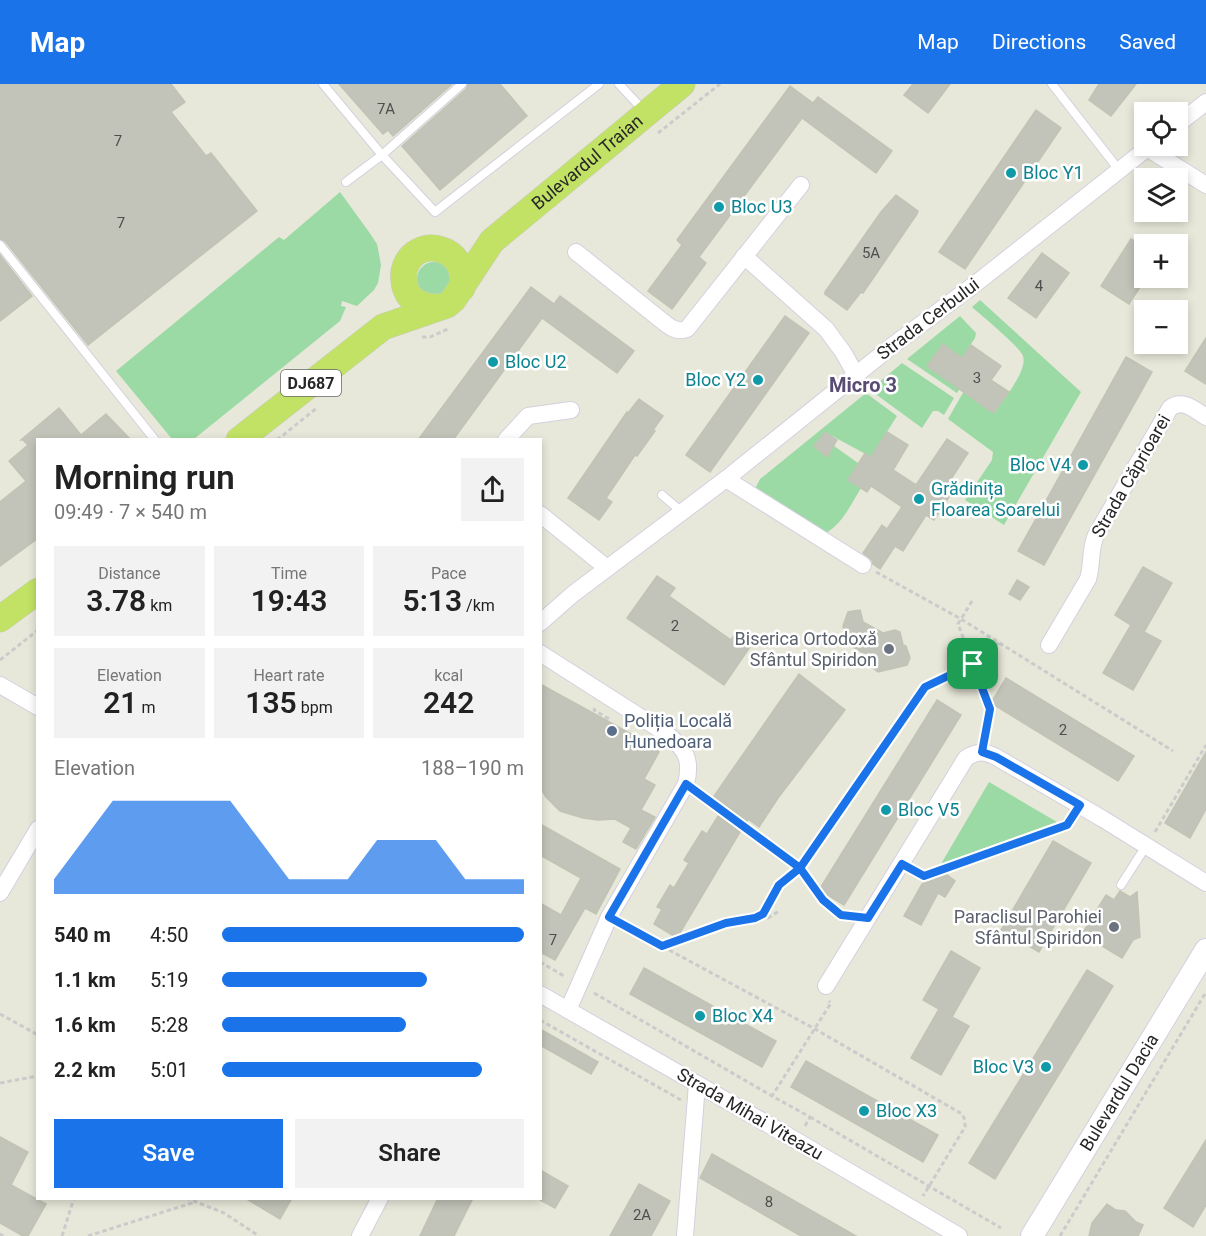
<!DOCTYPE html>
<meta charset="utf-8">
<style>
:root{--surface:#fff;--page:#f2f2f2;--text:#222;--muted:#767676;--accent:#1a73e8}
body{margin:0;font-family:Roboto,sans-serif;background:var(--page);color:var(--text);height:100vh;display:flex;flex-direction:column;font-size:22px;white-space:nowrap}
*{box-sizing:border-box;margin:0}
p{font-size:20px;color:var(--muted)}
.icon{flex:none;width:33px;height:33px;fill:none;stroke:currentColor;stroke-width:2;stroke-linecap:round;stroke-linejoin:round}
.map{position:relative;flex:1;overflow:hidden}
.sheet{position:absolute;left:36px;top:354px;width:506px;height:762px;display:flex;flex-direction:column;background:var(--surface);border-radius:0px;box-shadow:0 3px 9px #0003}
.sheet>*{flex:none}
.tools{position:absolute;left:1134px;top:18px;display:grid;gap:12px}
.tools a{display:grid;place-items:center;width:54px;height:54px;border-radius:0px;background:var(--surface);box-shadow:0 3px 9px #0003;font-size:30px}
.pin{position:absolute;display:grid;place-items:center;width:51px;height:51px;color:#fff;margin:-26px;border-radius:12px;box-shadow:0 3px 9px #0006}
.round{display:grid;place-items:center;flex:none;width:63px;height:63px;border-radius:0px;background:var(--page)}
.overview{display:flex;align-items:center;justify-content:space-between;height:102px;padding:0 18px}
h1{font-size:33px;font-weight:600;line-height:45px}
.metrics{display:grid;grid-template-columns:repeat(3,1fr);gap:9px;height:102px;padding:6px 18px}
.metrics div{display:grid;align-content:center;border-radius:0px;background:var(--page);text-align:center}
.metrics b{font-size:30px;font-weight:600}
.metrics small{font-size:16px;font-weight:400}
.metrics p{font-size:16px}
.chart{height:168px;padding:12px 18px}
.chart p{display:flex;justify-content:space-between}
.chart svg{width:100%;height:108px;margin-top:6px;fill:var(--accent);opacity:.7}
.primary-button{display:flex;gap:12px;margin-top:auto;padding:12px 18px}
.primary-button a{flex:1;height:69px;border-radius:0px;background:var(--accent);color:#fff;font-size:24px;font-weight:600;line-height:69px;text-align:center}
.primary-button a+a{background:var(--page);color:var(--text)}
ul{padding:0 18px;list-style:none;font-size:20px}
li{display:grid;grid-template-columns:96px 72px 1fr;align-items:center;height:45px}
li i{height:15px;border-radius:8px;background:var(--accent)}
header{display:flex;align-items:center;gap:36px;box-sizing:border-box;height:84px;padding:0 30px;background:var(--accent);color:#fff}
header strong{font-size:28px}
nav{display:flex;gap:33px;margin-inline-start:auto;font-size:21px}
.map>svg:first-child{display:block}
.green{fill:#9bdaa4}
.building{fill:#c2c4b9;stroke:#c1c3b4;stroke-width:1.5}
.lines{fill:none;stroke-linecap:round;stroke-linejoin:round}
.service-casing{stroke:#d4cfdf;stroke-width:10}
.minor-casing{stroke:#d4cfdf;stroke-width:18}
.secondary-casing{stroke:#d4cfdf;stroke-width:24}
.primary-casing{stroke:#cbcbcb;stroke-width:27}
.path{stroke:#cbcbcb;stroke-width:3;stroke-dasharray:4.5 3;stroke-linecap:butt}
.service{stroke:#fff;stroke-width:8}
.minor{stroke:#fff;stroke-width:16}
.secondary{stroke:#fff;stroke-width:22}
.primary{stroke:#c2e265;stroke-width:26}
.route-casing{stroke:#fff;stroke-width:12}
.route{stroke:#1a73e8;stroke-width:8}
.culture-dot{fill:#0f9aa8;stroke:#fff;stroke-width:2}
.worship-dot{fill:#6b7280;stroke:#fff;stroke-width:2}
.service-dot{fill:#5c6f8a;stroke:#fff;stroke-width:2}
.labels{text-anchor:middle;stroke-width:5;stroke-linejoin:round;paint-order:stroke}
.number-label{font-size:15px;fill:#4e4e4c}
.shield{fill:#fff;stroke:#686868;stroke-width:1.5}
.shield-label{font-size:16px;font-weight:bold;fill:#272727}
.street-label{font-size:18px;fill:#272727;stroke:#fff}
.culture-label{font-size:18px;fill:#0d838f;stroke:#fff;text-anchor:start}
.worship-label{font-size:18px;fill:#5b616d;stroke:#fff;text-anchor:end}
.service-label{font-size:18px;fill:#4e5e75;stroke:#fff;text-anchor:start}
.neighbourhood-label{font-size:20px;font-weight:bold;fill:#584c73;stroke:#fff}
</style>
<header>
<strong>Map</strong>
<nav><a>Map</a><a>Directions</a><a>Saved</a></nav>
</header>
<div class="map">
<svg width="1206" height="1152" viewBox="0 0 1206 1152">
<rect width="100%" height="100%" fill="#e8e8da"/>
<g class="green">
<polygon points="340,108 369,148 377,160 379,170 381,181 378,199 374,206 357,222 342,217 341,222 346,223 340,237 194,355 172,355 116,287 279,153 284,156"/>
<circle cx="434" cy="195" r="17"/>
<path d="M980,216L1081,308L1004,441L965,416L992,376L993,368L948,335L969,298L967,311L994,329C1002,317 1028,287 1023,272C1020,263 981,231 972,223Z"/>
<polygon points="960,232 976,249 975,254 962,274 943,261 927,282 953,301 965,296 957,309 907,275"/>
<polygon points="902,279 954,314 944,331 938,327 933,327 922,344 870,306"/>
<path d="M866,309L897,332L871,373L825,348L814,363L827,372L834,362L858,379L848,396L861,404C851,420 843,439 826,449L757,409L756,403L760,395Z"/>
<polygon points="989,698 1057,738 941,780"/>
</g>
<g class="building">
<polygon points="0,0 171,0 185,18 171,28 206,72 211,69 257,127 88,261 5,157 0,155"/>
<polygon points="339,0 452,0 393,52 388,46 383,50"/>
<polygon points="468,0 500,0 527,32 440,106 402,62 466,5"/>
<polygon points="913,0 950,0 928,29 904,11"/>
<polygon points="1099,0 1136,0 1111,32 1089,16"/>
<polygon points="790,2 813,19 818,13 892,67 876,89 802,34 699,173 706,179 672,225 648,207 682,161 677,156"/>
<polygon points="1036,26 1061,44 965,185 939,168"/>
<polygon points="896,111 918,127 917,130 863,209 861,208 847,226 825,210 825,208 881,128"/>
<polygon points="1131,155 1144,163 1144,197 1129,220 1101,202"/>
<polygon points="1042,169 1069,189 1036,234 1008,214"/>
<polygon points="0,171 32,212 0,237"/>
<polygon points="531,203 554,220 560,212 634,267 617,289 542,234 453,356 418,356"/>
<polygon points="785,232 809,249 710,388 686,371"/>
<polygon points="1206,254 1206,300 1185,287"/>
<polygon points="943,260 962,274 971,261 1001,282 991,296 1009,308 993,329 927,282"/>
<polygon points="1126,273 1152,288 1044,481 1018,467"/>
<polygon points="639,315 663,332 653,346 655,347 637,372 635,371 606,414 612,418 599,436 568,414 627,328 628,329"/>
<polygon points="59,324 81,351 106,330 131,356 38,356 38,454 0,482 0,418 26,397 9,377 28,361 23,356 21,356"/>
<polygon points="825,348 837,356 827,373 814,362"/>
<polygon points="887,348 908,361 893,386 916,401 947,355 968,369 951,395 958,399 934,436 926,431 903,467 895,462 880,485 873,480 872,476 863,469 882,441 887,445 902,423 871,402 867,408 848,396 865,369 871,373"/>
<polygon points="1143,483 1172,499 1144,548 1161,557 1133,606 1103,589 1131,541 1115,531"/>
<polygon points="657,492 675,504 669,512 731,556 736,549 752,560 724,601 627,534"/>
<polygon points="1017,496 1029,503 1020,516 1009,510"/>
<polygon points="860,526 863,538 883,549 895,546 900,548 903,561 906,562 910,574 907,581 878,588 872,583 870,573 848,560 843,542 848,528"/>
<polygon points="799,590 845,626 778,714 759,743 748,735 747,737 714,712"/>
<polygon points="1006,594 1134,672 1118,697 991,619"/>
<polygon points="540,600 642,656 659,668 644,695 655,701 641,726 655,733 636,765 623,758 631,744 615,735 598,736 583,734 560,727 546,713 540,703"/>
<polygon points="937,616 961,631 844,821 819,806"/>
<polygon points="1206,668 1206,725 1190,754 1165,739"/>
<polygon points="718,732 740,748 677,854 654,840 662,825 657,823 670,801 674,804 689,779 684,776 702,747 707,750"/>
<polygon points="540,740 620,785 596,830 585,824 555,876 540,868 540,819 561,831 581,794 540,771"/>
<polygon points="1053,757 1091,779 1039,868 1001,846"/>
<polygon points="946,790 955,797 945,813 938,809 921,841 904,832 922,800"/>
<polygon points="1120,807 1130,813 1137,808 1140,853 1133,856 1122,874 1082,850 1106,811 1114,816"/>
<polygon points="951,867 980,884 952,933 969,942 941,991 911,974 939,925 923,916"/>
<polygon points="644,884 776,957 762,983 630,910"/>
<polygon points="1087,886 1113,902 995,1095 969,1079"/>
<polygon points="540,945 598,978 591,990 540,961"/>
<polygon points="806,977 938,1051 923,1078 791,1003"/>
<polygon points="0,1053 28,1068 11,1101 46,1120 28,1152 23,1152 0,1139"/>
<polygon points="1206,1056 1206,1121 1193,1143 1164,1124"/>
<polygon points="712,1070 856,1152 801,1152 700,1094"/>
<polygon points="540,1086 568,1102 555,1124 540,1116"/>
<polygon points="639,1100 670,1117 651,1152 610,1152"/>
<polygon points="245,1114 292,1114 280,1135"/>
<polygon points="438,1114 473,1114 454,1152 420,1152"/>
<polygon points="1107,1120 1116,1126 1125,1127 1136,1138 1143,1141 1138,1152 1089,1152 1092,1139"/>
</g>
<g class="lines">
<g class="service-casing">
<g id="service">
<polyline points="323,0 382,71 435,128 599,0"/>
<polyline points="619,0 645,28"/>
<polyline points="1052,0 1119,86"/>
<polyline points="346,98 382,71 462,0"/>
<polyline points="0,161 155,356"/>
<polyline points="662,411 682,428"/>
<polyline points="686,700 800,784"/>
<polyline points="1121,801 1146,762"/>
</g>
</g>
<g class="minor-casing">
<g id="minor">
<polyline points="1178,40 1206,18"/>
<polyline points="1147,64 1206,101"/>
<path d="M576,168L666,240C673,245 678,248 687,245L801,101"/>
<polyline points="744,172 826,245 843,268 856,291"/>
<polyline points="506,356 528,332 571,326"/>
<polyline points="726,395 863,481"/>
<polyline points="540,430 607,484"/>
<polyline points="540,539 573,510 726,395 892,262 979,197 1150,62"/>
<path d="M1049,561L1088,495C1093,479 1089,467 1096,451L1170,324C1183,314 1195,326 1206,333"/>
<path d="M540,569L667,650C686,666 692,675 686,700L609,833L568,926"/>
<polyline points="0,601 38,623"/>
<polyline points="0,809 38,745"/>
<path d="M826,902L966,674C977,667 984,667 996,673L1103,735L1206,799"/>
<polyline points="540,910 797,1057 959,1152"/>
<polyline points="360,1152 380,1114"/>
<polyline points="685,1152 697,1000"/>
</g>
</g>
<g class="secondary-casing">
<g id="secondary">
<path id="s1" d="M1032,1152L1206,866"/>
</g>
</g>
<g class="primary-casing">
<g id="primary">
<path d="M440,223C427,224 416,221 408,210C404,203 403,195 404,187C413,149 470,161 462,204"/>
<path id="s2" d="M239,356L383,243L447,221L453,216L492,157L682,0"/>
<polyline points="0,535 38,507"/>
</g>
</g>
<g class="path">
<polyline points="658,49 720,0"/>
<polyline points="422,253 430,253 450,244"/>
<polyline points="277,356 318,323"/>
<polyline points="876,488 961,535 1173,667"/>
<polyline points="972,517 958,540 990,625 984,652"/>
<polyline points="0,576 38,546"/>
<polyline points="595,624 594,626 609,635"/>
<polyline points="1155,748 1206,661"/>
<polyline points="806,776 925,603 973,580 999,559"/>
<polyline points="914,787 924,792 1067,741 1071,735"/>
<path d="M807,793C818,809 830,830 852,832"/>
<polyline points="763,830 779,801 791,791"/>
<polyline points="623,841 815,945 962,1030 965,1036 965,1043 923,1112"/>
<polyline points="662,862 726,839 755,834 763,830 768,834 779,827"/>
<polyline points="540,878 564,892"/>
<polyline points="594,909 772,1012"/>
<polyline points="0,930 38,951"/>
<polyline points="540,936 681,1016"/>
<polyline points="0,999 38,992"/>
<polyline points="810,1033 1001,1144"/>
<polyline points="805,1042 810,1033 772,1012 831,919 829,917"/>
<polyline points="186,1114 224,1129 259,1152"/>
<polyline points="0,1150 3,1152"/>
<polyline points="62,1152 74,1114"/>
<polyline points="88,1152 195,1118"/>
<polyline points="1060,1152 1206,908"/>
</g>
<use href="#service" class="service"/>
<use href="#minor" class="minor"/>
<use href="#secondary" class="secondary"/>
<use href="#primary" class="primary"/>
</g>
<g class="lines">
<g class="route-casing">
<polyline id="route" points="973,580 925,603 800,784 779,801 763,830 755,834 726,839 662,862 609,833 686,700 800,784 823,816 841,831 868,834 902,780 924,792 1067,741 1080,721 996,673 982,668 990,625 973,580"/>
</g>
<use href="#route" class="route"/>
</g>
<g class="culture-dot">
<circle cx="1011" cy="89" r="6"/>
<circle cx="719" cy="123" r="6"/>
<circle cx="493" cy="278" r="6"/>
<circle cx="758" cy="296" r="6"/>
<circle cx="1083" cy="381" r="6"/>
<circle cx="919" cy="415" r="6"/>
<circle cx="886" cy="726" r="6"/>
<circle cx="700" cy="932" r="6"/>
<circle cx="1046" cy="983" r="6"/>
<circle cx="864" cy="1027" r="6"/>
</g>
<g class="worship-dot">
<circle cx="889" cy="565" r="6"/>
<circle cx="1114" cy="843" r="6"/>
</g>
<circle class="service-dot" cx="612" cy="647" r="6"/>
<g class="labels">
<g class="number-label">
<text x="386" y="30">7A</text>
<text x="118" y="62">7</text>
<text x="121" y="144">7</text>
<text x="871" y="174">5A</text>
<text x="1039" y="207">4</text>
<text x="977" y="299">3</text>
<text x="675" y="547">2</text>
<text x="1063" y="651">2</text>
<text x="553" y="861">7</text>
<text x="769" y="1123">8</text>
<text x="642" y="1136">2A</text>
</g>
<rect class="shield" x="281" y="286" width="60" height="26" rx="4.5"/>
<g class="shield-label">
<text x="311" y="305">DJ687</text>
</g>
<g class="street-label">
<text dy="6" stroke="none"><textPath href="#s2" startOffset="453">Bulevardul Traian</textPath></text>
<text transform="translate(928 235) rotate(-37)" y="6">Strada Cerbului</text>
<text transform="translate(1131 392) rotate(-60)" y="6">Strada Căprioarei</text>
<text dy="6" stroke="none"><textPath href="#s1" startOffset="168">Bulevardul Dacia</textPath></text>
<text transform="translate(750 1030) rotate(30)" y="6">Strada Mihai Viteazu</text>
</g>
<g class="culture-label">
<text x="1023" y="95">Bloc Y1</text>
<text x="731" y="129">Bloc U3</text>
<text x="505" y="284">Bloc U2</text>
<text x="746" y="302" text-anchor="end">Bloc Y2</text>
<text x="1071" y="387" text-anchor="end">Bloc V4</text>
<text x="931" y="411">Grădinița<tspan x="931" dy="21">Floarea Soarelui</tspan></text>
<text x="898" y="732">Bloc V5</text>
<text x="712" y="938">Bloc X4</text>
<text x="1034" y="989" text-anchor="end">Bloc V3</text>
<text x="876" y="1033">Bloc X3</text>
</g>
<g class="worship-label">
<text x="877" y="561">Biserica Ortodoxă<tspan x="877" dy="21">Sfântul Spiridon</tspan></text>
<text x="1102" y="839">Paraclisul Parohiei<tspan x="1102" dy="21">Sfântul Spiridon</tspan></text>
</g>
<g class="service-label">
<text x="624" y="643">Poliția Locală<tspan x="624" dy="21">Hunedoara</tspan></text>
</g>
<g class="neighbourhood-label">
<text x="863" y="308">Micro 3</text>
</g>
</g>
</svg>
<div class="tools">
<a><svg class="icon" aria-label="locate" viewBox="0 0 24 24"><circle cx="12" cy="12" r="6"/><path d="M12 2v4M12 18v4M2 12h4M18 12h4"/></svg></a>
<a><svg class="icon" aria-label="layers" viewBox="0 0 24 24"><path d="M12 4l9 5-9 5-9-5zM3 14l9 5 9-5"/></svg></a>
<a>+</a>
<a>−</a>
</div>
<div class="pin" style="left:973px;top:580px;background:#1e9e55"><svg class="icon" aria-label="arrive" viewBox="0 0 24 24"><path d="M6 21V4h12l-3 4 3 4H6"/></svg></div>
<section class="sheet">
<div class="overview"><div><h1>Morning run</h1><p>09:49 · 7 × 540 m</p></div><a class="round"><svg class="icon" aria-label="share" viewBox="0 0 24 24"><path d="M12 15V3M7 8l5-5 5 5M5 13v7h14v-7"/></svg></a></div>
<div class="metrics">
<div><p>Distance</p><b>3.78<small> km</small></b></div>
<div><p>Time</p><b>19:43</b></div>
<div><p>Pace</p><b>5:13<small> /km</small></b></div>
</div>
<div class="metrics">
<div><p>Elevation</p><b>21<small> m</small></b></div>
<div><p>Heart rate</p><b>135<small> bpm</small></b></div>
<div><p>kcal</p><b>242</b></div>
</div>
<div class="chart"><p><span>Elevation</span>188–190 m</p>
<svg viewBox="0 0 160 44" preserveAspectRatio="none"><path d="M0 44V38L10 22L20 6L30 6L40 6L50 6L60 6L70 22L80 38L90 38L100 38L110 22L120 22L130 22L140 38L150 38L160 38V44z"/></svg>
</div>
<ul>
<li><b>540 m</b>4:50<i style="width:100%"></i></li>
<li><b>1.1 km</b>5:19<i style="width:68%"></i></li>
<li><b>1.6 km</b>5:28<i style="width:61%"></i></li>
<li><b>2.2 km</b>5:01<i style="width:86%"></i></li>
</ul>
<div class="primary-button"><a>Save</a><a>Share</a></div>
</section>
</div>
